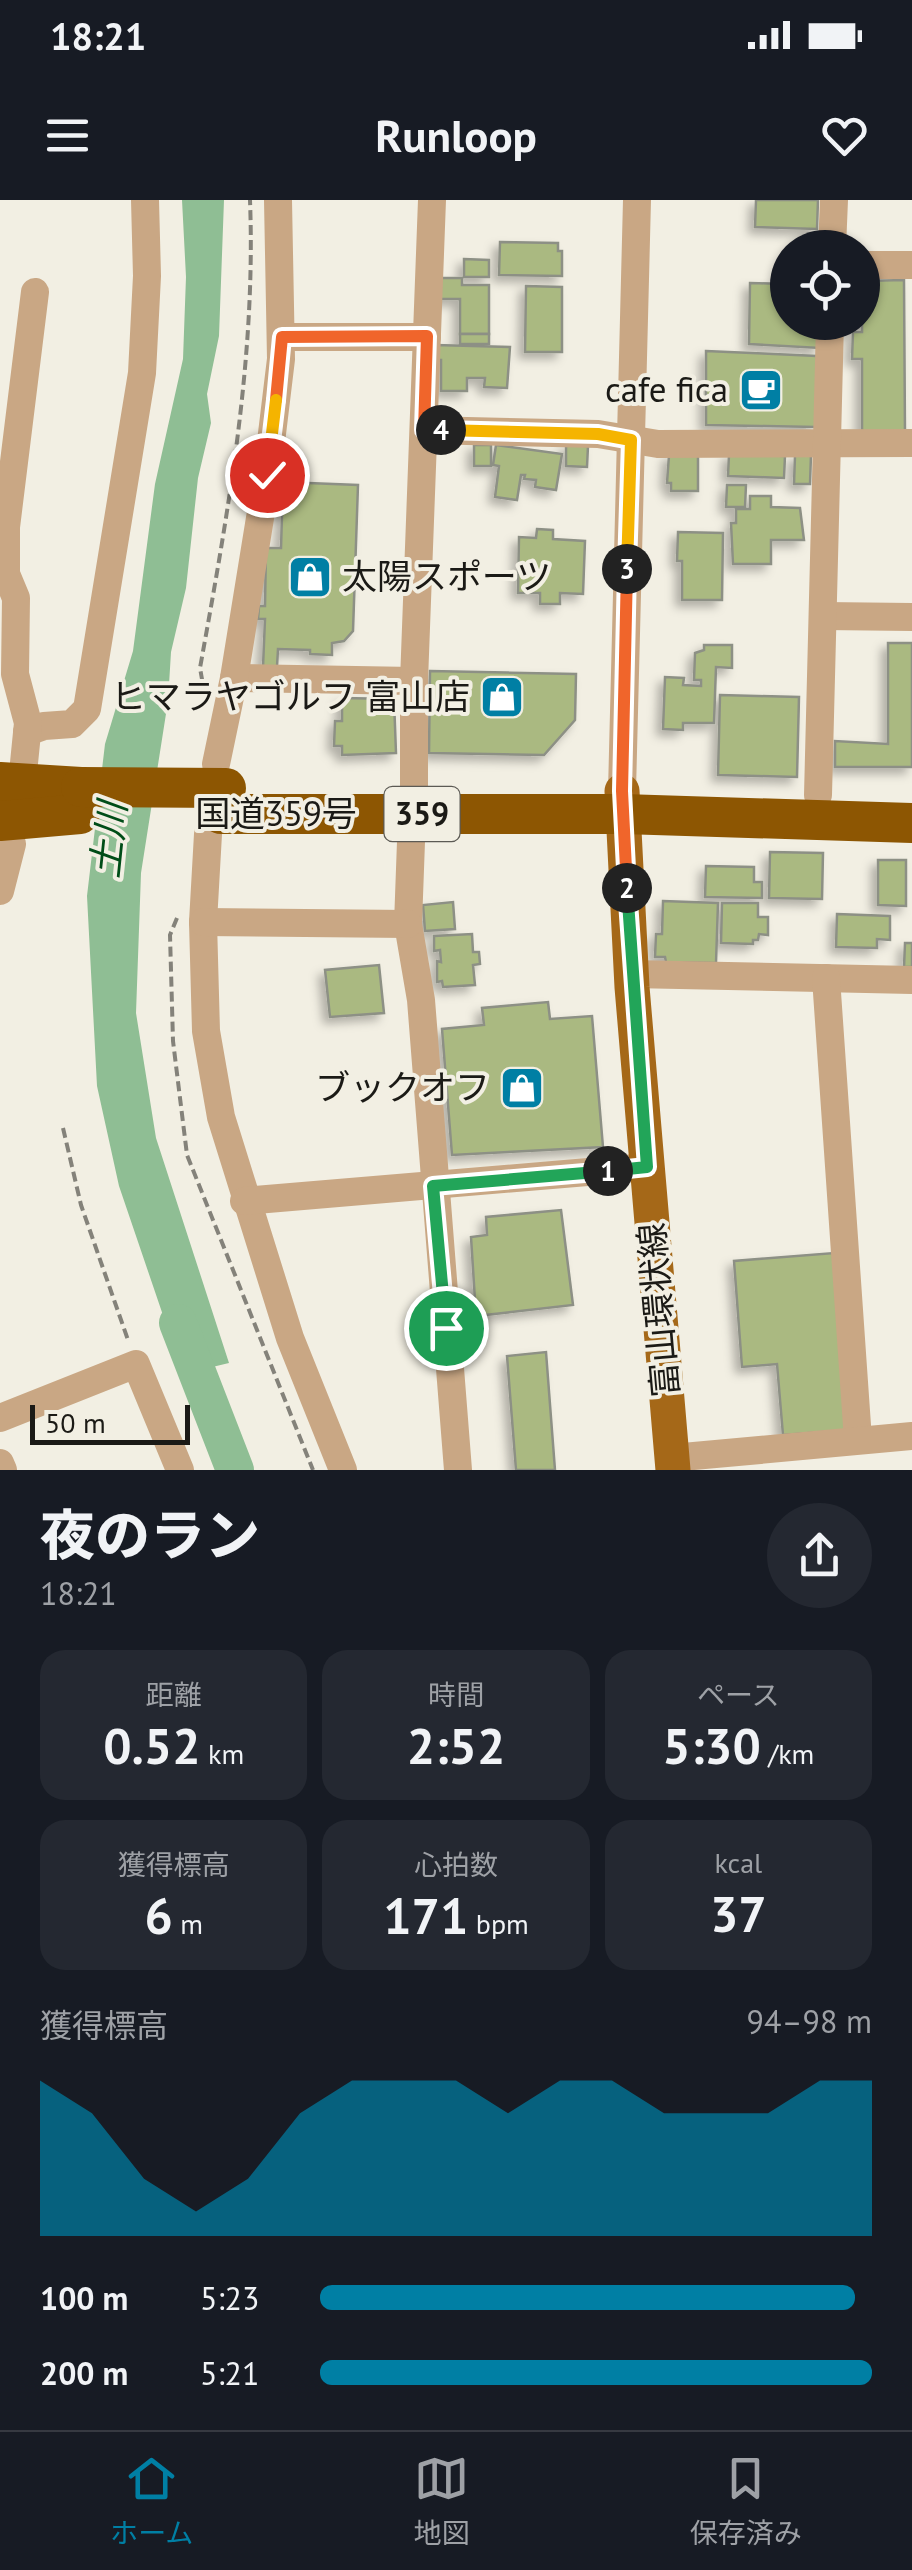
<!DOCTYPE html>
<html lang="ja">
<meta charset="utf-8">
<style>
:root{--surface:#171b24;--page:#242831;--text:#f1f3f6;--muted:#9ea1a6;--line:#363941;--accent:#007fa4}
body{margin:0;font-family:"PT Sans","Noto Sans JP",sans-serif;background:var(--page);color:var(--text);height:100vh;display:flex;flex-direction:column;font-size:38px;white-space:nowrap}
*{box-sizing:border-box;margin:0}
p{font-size:32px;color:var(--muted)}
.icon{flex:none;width:55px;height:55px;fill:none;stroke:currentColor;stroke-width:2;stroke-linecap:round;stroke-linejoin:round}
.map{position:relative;height:1270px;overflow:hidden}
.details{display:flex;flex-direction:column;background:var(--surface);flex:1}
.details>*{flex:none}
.buttons{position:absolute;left:770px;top:30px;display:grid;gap:20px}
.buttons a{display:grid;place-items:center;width:110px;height:110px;border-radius:50%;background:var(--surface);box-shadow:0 2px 8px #0004;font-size:50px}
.scale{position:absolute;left:30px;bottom:25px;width:160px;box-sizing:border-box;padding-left:10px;border:5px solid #1b1a16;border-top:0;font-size:28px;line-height:35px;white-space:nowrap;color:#1b1a16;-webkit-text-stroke:8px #f2efe3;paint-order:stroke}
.pin{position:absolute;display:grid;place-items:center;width:85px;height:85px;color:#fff;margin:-42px;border:5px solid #fff;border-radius:50%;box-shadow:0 2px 10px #0007}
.km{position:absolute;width:50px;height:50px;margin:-25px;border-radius:50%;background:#222;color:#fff;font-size:28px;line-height:50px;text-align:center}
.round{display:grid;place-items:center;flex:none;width:105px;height:105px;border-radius:52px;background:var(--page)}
.summary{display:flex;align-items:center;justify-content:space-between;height:170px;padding:0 40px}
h1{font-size:55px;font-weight:800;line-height:75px}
.metrics{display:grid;grid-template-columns:repeat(3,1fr);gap:15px;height:170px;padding:10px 40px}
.metrics div{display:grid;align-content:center;border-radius:25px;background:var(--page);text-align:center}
.metrics b{font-size:50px;font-weight:800}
.metrics small{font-size:28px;font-weight:400}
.metrics p{font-size:28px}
.chart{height:280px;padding:20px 40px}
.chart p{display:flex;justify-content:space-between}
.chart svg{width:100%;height:180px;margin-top:10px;fill:var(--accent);opacity:.7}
ul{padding:0 40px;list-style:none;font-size:32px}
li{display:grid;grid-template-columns:160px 120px 1fr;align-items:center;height:75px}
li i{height:25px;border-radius:12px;background:var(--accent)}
.status{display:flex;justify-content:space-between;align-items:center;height:70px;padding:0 50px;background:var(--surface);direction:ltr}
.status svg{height:28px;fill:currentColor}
header{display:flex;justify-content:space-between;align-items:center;height:130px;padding:0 40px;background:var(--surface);font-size:45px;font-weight:800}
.menu{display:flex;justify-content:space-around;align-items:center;height:140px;border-top:2px solid var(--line);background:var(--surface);font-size:28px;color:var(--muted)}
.menu a{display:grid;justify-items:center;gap:5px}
.menu .selected{color:var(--accent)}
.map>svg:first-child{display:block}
.water{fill:#8fbe94}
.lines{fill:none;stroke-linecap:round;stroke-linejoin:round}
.river{stroke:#8fbe94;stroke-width:38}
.building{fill:#aab981;stroke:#8d9085;stroke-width:2.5;filter:url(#shadow)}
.path{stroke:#84827a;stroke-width:4;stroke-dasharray:10 5;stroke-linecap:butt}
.minor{stroke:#c9a784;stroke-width:28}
.major{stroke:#a56818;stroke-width:35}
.highway{stroke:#8d5602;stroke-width:40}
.highway-bridge{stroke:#8d5602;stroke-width:40}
.split-1-casing{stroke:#fff;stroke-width:20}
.split-2-casing{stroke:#fff;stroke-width:20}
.split-3-casing{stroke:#fff;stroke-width:20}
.split-4-casing{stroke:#fff;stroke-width:20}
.split-5-casing{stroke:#fff;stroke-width:20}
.split-6-casing{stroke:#fff;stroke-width:20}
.split-1{stroke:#22a559;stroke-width:12}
.split-2{stroke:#22a559;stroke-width:12}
.split-3{stroke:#f0652b;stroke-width:12}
.split-4{stroke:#f5b400;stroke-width:12}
.split-5{stroke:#f0652b;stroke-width:12}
.split-6{stroke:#f5b400;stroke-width:12}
.labels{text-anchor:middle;stroke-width:8;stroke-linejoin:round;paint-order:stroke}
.shield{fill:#f2efe3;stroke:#5c5a54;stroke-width:2.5}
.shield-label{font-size:32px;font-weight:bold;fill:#1b1a16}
.poi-label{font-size:35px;fill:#1b1a16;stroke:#f2efe3;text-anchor:end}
.street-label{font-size:35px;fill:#1b1a16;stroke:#f2efe3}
.water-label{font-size:38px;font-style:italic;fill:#004d18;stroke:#f2efe3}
</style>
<div class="status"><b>18:21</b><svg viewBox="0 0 49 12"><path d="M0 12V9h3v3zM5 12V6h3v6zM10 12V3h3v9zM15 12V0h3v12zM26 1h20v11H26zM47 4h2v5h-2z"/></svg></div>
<header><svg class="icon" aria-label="menu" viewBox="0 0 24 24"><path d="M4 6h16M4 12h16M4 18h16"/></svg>Runloop<svg class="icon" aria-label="heart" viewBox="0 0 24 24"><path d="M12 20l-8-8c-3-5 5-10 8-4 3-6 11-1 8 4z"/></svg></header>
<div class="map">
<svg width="912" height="1270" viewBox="0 0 912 1270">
<defs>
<filter id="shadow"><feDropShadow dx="-6" dy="6" stdDeviation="5" flood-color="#0004"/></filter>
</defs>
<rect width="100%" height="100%" fill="#f2efe3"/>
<polygon class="water" points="182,0 224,0 219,136 207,194 211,223 198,278 186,388 171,452 168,501 141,673 136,813 156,938 229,1163 183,1174 119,986 97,886 87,696 105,544 133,451 155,284 183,159 186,77"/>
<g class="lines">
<polyline class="river" points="178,1123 235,1270"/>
</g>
<g class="building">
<polygon points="756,0 818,0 817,29 755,27"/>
<polygon points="500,42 558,43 558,51 562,51 562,76 499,75"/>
<polygon points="464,59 489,60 489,77 464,77"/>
<polygon points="438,78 462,78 462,85 489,85 489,134 460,134 460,99 438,99"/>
<polygon points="904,80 905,234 862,233 862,159 852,159 853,132 862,132 862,81"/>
<polygon points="750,83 788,84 788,122 817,122 820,148 749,144"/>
<polygon points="526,86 562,87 562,152 525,152"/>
<rect x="460" y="134" width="29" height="10"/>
<polygon points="435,145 510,147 507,188 484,187 485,178 467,178 467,191 441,191 441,160 435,160"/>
<polygon points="706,151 817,156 816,227 706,225"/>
<rect x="474" y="245" width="17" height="21"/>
<polygon points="496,245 562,254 556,290 535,287 536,280 524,279 525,275 521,275 517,300 495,297 499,266 493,265"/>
<polygon points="566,245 588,246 587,267 566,266"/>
<polygon points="729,254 785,256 784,278 728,276"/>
<polygon points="669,255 698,255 698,291 671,291 671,283 667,283"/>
<polygon points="795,255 811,255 810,284 794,284"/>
<polygon points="283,282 358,285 353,431 344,441 332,443 332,455 310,454 310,450 278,449 277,467 263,467 265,419 258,419 259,406 265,406 266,348 281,348"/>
<polygon points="727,285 746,285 745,307 726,307"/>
<polygon points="750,296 771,296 771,307 800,308 804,340 771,340 771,364 733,364 731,323 736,323 736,309 750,309"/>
<polygon points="537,329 553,330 553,339 585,341 583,394 560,393 560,404 540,404 540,393 518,393 519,337 536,338"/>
<polygon points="678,332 723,333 722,400 682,400 682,361 677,361"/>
<polygon points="888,443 912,443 912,567 835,567 835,541 888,544"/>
<polygon points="704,445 732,445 732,468 716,467 714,523 683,523 683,530 663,529 665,477 684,478 683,485 701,486 701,480 694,480 695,453 704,450"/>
<polygon points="430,471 576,474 575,520 544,555 429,553"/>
<polygon points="720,495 799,497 797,577 718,575"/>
<polygon points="342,498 394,499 396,553 342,555 342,546 334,546 335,521 342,521"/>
<polygon points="770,652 823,653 822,699 769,698"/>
<polygon points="878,660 906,660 906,706 878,705"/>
<polygon points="706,666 754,667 754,682 762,682 762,698 705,697"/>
<polygon points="663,701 718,703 716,763 666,762 665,757 655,757 656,734 662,734"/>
<polygon points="453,702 455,729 425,731 423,705"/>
<polygon points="722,703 758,703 758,717 768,717 768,735 759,734 758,740 753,740 753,744 721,743"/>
<polygon points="837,714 890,716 890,740 877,739 877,748 836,747"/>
<polygon points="472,734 473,752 479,752 480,764 473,765 475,785 443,787 442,781 437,782 437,761 441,762 440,750 434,751 434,736"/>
<polygon points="905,743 912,743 912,767 904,767"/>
<polygon points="379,765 384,813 330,817 325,770"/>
<polygon points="548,802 550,819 592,816 603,947 452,955 442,829 484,825 482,808"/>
<polygon points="561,1010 573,1105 476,1116 471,1037 487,1035 486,1017"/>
<polygon points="834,1053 850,1230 783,1235 777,1164 742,1167 734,1061"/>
<polygon points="546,1152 555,1270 516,1270 507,1156"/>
</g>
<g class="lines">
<g class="path">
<path d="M205,496L200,468C228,313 256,158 250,0"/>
<polyline points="177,718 170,735 173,841 187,955 313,1270"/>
<polyline points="63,928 81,1005 128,1140"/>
</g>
<g class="minor">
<polyline points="832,48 834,0"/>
<polyline points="862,65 912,65"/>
<polyline points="282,137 427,137"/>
<polyline points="424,230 598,234 658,244 912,243"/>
<polyline points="823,416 912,417"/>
<polyline points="234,478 414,481"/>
<polyline points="27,532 44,526 72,524 87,509 142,173 147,76 145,0"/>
<polyline points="24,563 28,523 15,474 16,398 6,374 6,327 35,92"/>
<polyline points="216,564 234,478 267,275 281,159 278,0"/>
<polyline points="414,589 414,481 432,0"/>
<polyline points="622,591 637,0"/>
<polyline points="818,595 830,122"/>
<polyline points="412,614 408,724 421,800 458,1270"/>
<polyline points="208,634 203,722 206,831 221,917 290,1138 343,1270"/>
<polyline points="0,691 12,644"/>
<polyline points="203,722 408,724"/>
<polyline points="631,774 912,780"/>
<polyline points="826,778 858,1240"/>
<polyline points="244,1001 647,967"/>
<polyline points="0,1218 136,1164 180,1270"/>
<polyline points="672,1258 912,1236"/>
<polyline points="0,1263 3,1270"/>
</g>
<polyline class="major" points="622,591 632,787 673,1270"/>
<g class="highway">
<polyline points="0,582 81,587"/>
<polyline points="221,614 623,614 912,623"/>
<polyline points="0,621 80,614"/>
</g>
<polyline class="highway-bridge" points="81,587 226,588"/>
</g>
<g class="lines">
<g class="split-1-casing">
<polyline id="split-1" points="446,1128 433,986 608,971"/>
</g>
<g class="split-2-casing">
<polyline id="split-2" points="608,971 647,967 627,688"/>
</g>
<g class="split-3-casing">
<polyline id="split-3" points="627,688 622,591 627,369"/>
</g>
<g class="split-4-casing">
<polyline id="split-4" points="441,230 598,234 631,240 627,369"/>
</g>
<g class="split-5-casing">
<polyline id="split-5" points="276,200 282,137 427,136 424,230 441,230"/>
</g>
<g class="split-6-casing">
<polyline id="split-6" points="267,275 276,200"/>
</g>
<use href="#split-1" class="split-1"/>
<use href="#split-2" class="split-2"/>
<use href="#split-3" class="split-3"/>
<use href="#split-4" class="split-4"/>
<use href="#split-5" class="split-5"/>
<use href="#split-6" class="split-6"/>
</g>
<defs>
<g id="cafe-square" transform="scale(2.25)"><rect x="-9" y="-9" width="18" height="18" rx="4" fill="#007fa4" stroke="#f2efe3"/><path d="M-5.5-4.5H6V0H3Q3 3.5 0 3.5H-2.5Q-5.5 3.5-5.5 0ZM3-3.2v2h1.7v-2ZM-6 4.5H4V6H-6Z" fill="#fff"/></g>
<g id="shop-square" transform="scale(2.25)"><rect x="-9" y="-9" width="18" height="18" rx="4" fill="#007fa4" stroke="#f2efe3"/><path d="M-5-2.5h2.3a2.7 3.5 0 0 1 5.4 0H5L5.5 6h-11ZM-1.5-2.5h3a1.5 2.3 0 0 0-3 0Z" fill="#fff"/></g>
</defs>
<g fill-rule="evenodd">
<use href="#cafe-square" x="761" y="190"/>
<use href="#shop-square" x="310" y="377"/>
<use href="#shop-square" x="502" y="497"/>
<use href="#shop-square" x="522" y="888"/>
</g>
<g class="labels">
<rect class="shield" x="384.5" y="587" width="75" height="54" rx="8"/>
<g class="shield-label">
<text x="422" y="625">359</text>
</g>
<g class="poi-label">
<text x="728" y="202">cafe fica</text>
<text x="342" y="389" text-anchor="start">太陽スポーツ</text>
<text x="470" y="509">ヒマラヤゴルフ 富山店</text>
<text x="490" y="900">ブックオフ</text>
</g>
<g class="street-label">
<text x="276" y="626">国道359号</text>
<text transform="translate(659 1110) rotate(-95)" y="12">富山環状線</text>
</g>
<g class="water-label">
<text transform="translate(109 640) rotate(-84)" y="13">土川</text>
</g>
</g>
</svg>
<div class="buttons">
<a><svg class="icon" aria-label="locate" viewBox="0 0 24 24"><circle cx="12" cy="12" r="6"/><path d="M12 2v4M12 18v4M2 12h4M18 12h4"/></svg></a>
</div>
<div class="scale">50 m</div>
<div class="pin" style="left:446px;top:1128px;background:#1e9e55"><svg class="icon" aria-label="arrive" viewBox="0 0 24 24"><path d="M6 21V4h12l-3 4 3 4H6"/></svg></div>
<div class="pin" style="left:267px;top:275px;background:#d93025"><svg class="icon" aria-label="check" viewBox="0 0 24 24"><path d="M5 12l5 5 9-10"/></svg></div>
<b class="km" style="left:608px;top:971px">1</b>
<b class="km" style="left:627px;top:688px">2</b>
<b class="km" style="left:627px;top:369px">3</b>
<b class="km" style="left:441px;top:230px">4</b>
</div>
<section class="details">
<div class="summary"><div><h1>夜のラン</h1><p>18:21</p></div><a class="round"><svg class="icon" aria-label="share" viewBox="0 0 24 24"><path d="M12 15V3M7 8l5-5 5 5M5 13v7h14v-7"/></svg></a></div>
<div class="metrics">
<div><p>距離</p><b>0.52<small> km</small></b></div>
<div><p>時間</p><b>2:52</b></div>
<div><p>ペース</p><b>5:30<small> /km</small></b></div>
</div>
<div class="metrics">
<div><p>獲得標高</p><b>6<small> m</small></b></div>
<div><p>心拍数</p><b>171<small> bpm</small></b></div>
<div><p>kcal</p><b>37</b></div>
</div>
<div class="chart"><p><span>獲得標高</span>94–98 m</p>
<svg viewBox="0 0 160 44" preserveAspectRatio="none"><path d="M0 44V6L10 14L20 30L30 38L40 30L50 14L60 6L70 6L80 6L90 14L100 6L110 6L120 14L130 14L140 14L150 6L160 6V44z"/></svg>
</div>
<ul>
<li><b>100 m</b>5:23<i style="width:97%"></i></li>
<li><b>200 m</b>5:21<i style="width:100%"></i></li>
</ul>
</section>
<nav class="menu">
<a class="selected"><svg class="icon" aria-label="home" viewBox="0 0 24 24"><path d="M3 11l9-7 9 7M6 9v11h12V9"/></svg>ホーム</a>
<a><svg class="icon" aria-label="map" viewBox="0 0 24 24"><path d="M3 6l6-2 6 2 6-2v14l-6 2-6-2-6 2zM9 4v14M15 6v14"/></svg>地図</a>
<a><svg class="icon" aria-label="saved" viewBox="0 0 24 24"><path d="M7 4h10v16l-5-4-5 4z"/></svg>保存済み</a>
</nav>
